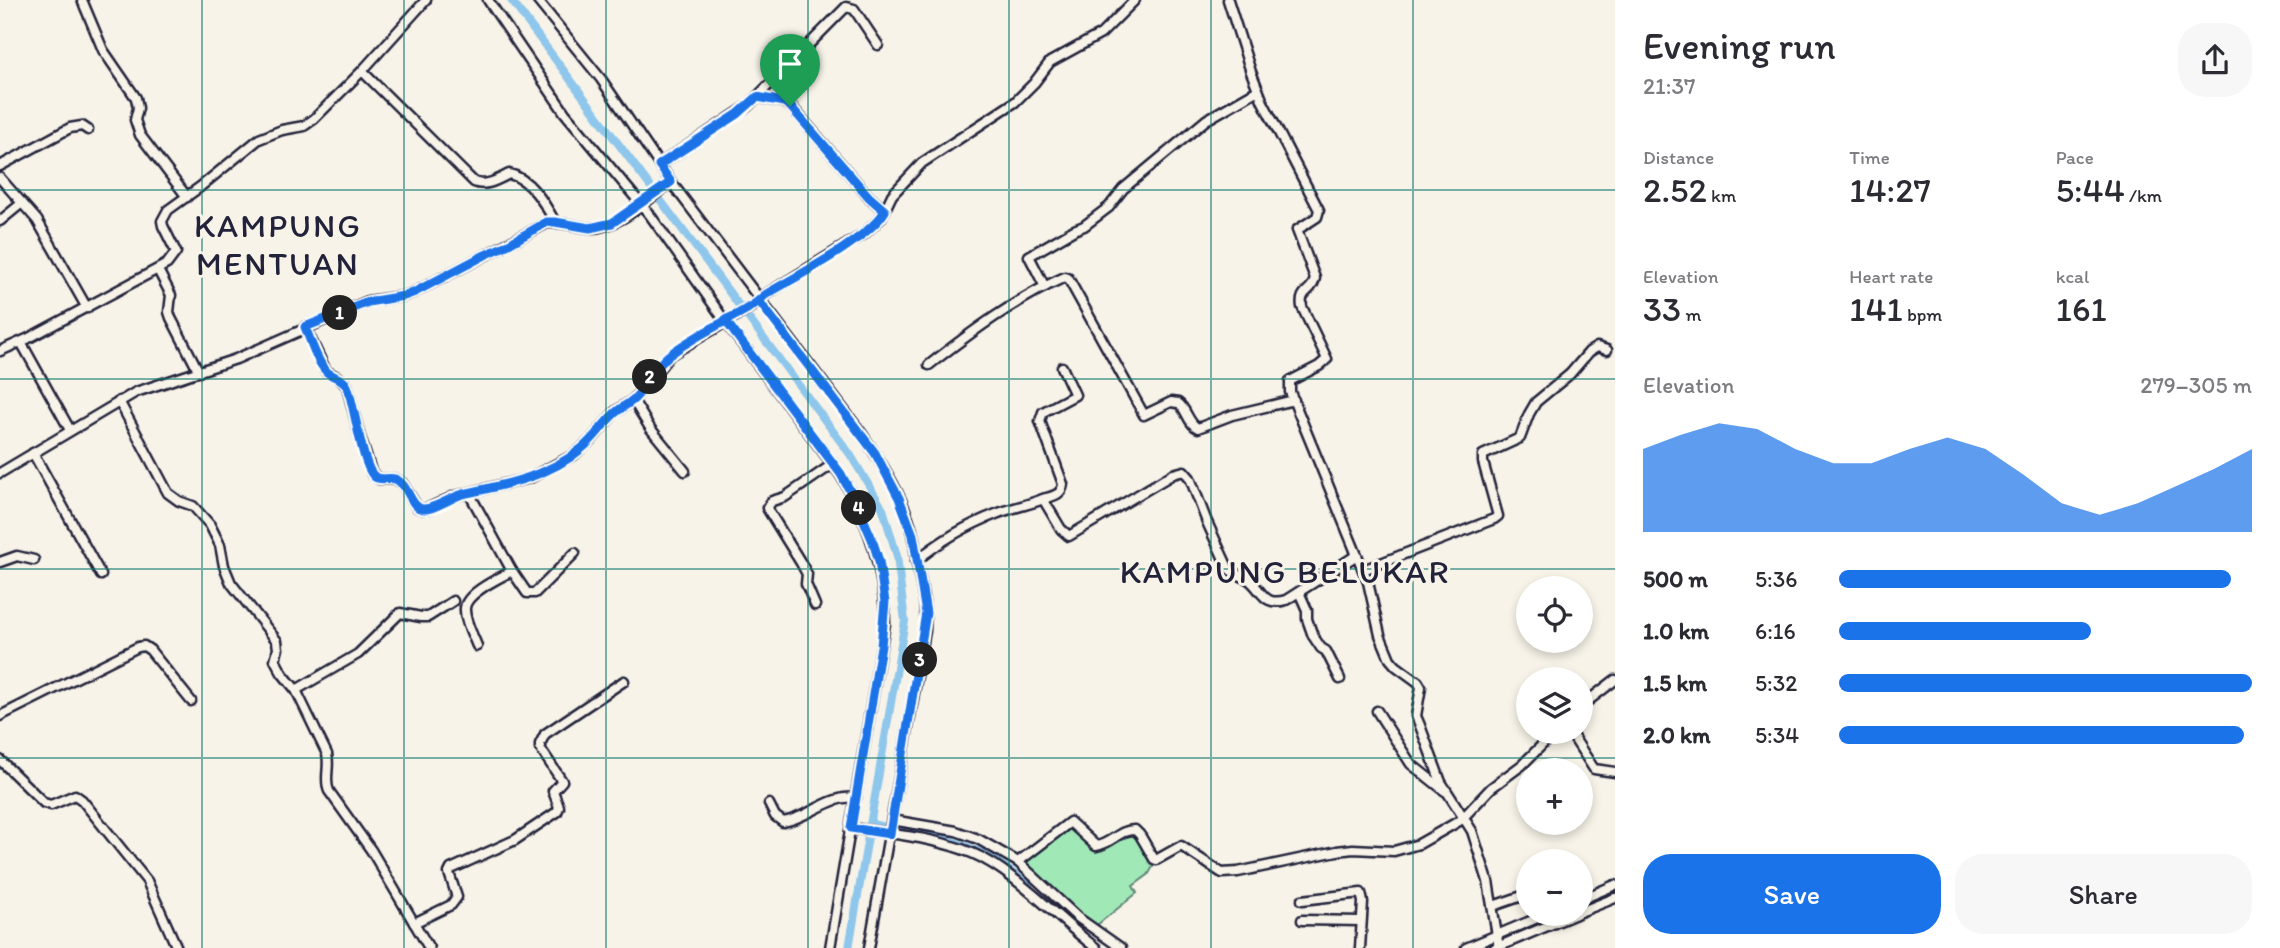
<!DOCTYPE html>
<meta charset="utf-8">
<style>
:root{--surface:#fff;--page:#f7f7f7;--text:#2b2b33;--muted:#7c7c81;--accent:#1a73e8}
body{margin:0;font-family:Itim,sans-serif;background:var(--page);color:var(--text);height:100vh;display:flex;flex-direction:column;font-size:26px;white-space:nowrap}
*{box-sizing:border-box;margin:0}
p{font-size:23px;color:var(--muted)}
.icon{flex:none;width:38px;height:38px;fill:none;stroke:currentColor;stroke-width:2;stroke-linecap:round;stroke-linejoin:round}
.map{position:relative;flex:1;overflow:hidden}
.drawer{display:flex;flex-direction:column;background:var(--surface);width:665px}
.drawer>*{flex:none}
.buttons{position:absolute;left:1516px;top:576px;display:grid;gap:14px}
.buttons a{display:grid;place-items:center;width:77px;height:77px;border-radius:50%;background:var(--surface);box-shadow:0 4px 10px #0003;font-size:35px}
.pin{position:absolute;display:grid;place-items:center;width:60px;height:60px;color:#fff;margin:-72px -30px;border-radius:50% 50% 50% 0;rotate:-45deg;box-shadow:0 0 7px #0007}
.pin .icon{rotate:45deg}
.km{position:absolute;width:35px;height:35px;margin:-18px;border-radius:50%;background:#222;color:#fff;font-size:19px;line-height:35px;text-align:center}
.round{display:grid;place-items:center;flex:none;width:74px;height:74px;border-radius:28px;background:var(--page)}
.headline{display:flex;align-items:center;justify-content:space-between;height:119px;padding:0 28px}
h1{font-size:38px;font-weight:600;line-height:52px}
.figures{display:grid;grid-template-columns:repeat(3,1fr);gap:10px;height:119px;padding:7px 28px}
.figures div{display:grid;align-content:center}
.figures b{font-size:35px;font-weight:600}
.figures small{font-size:19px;font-weight:400}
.figures p{font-size:19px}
.chart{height:196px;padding:14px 28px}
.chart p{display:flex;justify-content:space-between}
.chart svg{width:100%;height:126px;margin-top:7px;fill:var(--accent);opacity:.7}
.action{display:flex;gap:14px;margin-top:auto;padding:14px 28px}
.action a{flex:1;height:80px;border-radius:28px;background:var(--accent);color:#fff;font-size:28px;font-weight:600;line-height:80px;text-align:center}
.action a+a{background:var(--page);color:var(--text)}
ul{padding:0 28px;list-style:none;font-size:23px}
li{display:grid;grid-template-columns:112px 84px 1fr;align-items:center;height:52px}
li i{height:18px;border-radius:9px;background:var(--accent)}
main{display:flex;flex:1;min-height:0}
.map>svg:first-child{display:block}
.green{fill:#a0e9b7;stroke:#618679;stroke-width:2}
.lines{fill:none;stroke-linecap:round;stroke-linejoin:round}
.canal{stroke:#8ec6ec;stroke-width:8}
.street-casing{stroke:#22223b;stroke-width:13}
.street{stroke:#f7f3e8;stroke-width:8}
.route-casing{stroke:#fff;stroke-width:14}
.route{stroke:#1a73e8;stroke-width:9}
.grid{fill:none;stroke:#0f766e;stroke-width:2;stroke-opacity:0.55}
.labels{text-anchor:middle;stroke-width:6;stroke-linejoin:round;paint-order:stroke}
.quarter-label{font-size:33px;letter-spacing:2px;fill:#22223b;stroke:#f7f3e8}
</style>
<main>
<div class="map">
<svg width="1615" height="948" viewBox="0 0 1615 948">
<rect width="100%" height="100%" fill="#f7f3e8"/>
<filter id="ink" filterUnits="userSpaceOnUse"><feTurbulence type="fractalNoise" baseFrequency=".0143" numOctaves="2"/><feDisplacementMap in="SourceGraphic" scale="14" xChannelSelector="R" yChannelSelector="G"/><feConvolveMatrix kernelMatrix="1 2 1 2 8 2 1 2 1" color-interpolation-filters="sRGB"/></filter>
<g filter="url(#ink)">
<polygon class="green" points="1071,826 1096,852 1123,835 1136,833 1154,865 1148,875 1133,886 1137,893 1092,929 1022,865 1063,829"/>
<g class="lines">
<g class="canal">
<polyline points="511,0 850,454 883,509 897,556 905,621 849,948"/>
<polyline points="870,824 881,826"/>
<path d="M896,829C955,840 983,846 1029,886"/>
<polyline points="1586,905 1615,893"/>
<polyline points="1485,948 1567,914"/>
</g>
<g class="street-casing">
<g id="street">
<polyline points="82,0 103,50 136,98 138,108 135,120 140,135 187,197"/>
<path d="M488,0L565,113L650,215L725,321L840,474C868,521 885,569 885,624L830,948"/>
<path d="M537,0L601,79L671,182L862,434C882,464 905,499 913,535C915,544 915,553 917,562C921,585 927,606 925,631L869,948"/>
<path d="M1228,0L1251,72L1263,102L1319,210L1317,217L1297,230L1315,278C1313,293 1299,289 1302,307L1327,359L1319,366L1290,381V392L1368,582L1380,635L1390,659L1396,666L1418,682L1421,687L1416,716L1419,723L1441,782L1472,831L1488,881L1499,948"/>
<path d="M362,71L474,182C486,187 497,180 509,174C530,178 545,204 555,222"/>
<polyline points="757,97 784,102 791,106 869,197 885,211"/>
<polyline points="659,165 748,106 846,7 854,9 878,45"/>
<polyline points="0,166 70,128 82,126 88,130"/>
<polyline points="0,178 37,220 87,308"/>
<polyline points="0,221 22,203"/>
<polyline points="158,270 171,295 169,312 171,318 199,372"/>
<polyline points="1045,287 1029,256 1074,230 1084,226 1109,207 1123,189 1206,120 1258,90"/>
<polyline points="305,327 326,371 339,378 347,386 360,437 372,474 379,479 395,479 402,483 417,507 422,509 429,508 455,496 530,478 574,455 591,440 615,412 633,400 670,355 753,306 765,295 864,234 881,218 892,195 922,163 1015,102 1034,83 1050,62 1101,34 1135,0"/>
<polyline points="21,342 70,430"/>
<polyline points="0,351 27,339 167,264 176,252 163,226 162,221 168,210 200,187 259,139 282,130 304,126 314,119 362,71 426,0"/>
<path d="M929,365C970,333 1017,298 1065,277L1068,278L1144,415L1171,402L1178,403C1187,409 1188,424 1198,428L1232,415L1294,400"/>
<path d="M1062,367L1075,395L1043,412L1040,421L1063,484C1062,495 1053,496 1043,499L1061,529L1069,536L1173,474L1184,471L1190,478L1207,522L1228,568C1234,575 1241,575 1248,579C1263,590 1263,607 1286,600L1357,555"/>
<polyline points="633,400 650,428 685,471"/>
<polyline points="119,401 168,493 179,501 193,506 210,525 220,545 224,566 231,583 277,641 278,649 275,660 282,673 296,690"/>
<polyline points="33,453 101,575"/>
<path d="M0,473L136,392L236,359L368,301L404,296L415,292L547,223C562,221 576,227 591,228C620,228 648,199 671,182"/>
<path d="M469,493L512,571C499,578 466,593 465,608C464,620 473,635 477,646"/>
<path d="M916,561C940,541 968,525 996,514C1011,508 1028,505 1043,499"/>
<polyline points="0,562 17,556 34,560"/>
<polyline points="1363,570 1494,519 1498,516 1483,462 1483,455 1520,438 1529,414 1536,402 1570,374 1589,352 1597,347 1607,350"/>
<polyline points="512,571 527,593 535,593 575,553"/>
<polyline points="1299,592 1307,610 1307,619 1313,636 1321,648 1326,651 1340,679"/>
<polyline points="815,605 806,584 807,574 801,563 767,508 772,501 785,497 833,464"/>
<polyline points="1580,707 1615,680"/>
<polyline points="1377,711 1411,764 1445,791"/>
<polyline points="0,716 138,647 144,646 150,650 191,701"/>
<polyline points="1570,732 1594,769 1615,772"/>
<polyline points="0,760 44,803 51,805 75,795 82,800 147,881 177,948"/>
<path d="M769,804L775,816L783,822C809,818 830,794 856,798"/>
<polyline points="892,820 956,831 978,839 1018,862 1077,917 1121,948"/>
<path d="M851,828C891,834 934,837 972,853C1013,870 1059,920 1096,948"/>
<path d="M1018,862L1070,822L1096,846C1111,844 1120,829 1135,830L1140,835L1154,859L1156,860L1181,846L1222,873L1238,872L1337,851L1353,849L1394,851L1419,844L1461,820L1491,788L1522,765L1555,732"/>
<polyline points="1302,900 1361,893 1363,902 1360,948"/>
<polyline points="1580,900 1615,885"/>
<polyline points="1493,906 1528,894"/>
<polyline points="1580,912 1615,898"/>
<polyline points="1302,920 1361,921"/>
<polyline points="414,923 451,905 457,897 449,873 451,869 515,840 557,812 559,807 553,791 562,781 540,748 540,744 545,734 624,681"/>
<path d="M429,948L371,850L329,791C324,780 330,767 327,754L296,690L358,654L400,613L421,617H428L453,601"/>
<polyline points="1466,948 1547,914"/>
<polyline points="1495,948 1576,914"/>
</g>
</g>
<use href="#street" class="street"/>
</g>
</g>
<g class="lines" filter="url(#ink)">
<g class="route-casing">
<path id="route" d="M790,106L784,102L757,97L738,114L659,165L671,182L612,223L590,228L555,222H547L507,245L485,255L415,292L404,296L368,302L305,327C311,341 316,360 326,371C332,378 343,377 347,386C354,402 362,468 375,477C380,481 389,477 395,479C409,484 410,508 423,509C433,510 452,497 463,494C504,485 548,477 581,449C594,439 602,425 614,414C620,408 629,404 635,398C647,385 654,368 668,356C695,334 730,321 759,301L875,453L899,498L913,535L926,613L890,834L851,828L881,646L885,602L879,561L872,539L856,502L841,474L725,320C740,314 754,306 765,295C795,277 869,239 885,211L869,197L790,106"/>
</g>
<use href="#route" class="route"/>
</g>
<path class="grid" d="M202,0V948M404,0V948M606,0V948M808,0V948M1009,0V948M1211,0V948M1413,0V948M0,190H1615M0,379H1615M0,569H1615M0,758H1615"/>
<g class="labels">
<g class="quarter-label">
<text x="278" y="237">KAMPUNG<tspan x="278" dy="38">MENTUAN</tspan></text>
<text x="1285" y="583">KAMPUNG BELUKAR</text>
</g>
</g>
</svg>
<div class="buttons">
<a><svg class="icon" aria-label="locate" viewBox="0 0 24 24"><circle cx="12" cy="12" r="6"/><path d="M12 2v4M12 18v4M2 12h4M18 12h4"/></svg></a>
<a><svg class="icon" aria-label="layers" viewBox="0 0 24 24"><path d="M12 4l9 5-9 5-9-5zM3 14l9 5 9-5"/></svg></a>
<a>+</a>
<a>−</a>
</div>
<div class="pin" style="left:790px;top:106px;background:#1e9e55"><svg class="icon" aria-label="arrive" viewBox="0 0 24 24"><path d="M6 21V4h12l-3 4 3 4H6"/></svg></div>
<b class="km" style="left:340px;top:313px">1</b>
<b class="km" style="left:650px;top:377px">2</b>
<b class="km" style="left:920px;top:660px">3</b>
<b class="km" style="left:859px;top:508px">4</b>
</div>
<section class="drawer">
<div class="headline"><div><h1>Evening run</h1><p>21:37</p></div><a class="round"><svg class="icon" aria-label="share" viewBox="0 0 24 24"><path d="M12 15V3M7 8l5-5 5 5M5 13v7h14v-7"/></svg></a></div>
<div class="figures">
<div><p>Distance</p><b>2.52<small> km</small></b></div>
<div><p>Time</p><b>14:27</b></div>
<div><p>Pace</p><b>5:44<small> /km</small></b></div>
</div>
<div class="figures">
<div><p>Elevation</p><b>33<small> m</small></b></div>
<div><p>Heart rate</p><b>141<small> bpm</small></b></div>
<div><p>kcal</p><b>161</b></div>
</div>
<div class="chart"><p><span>Elevation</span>279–305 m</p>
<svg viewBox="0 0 160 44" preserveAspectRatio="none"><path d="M0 44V15L10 10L20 6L30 8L40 15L50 20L60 20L70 15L80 11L90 15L100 24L110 34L120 38L130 34L140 28L150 22L160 15V44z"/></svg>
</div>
<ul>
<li><b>500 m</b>5:36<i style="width:95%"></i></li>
<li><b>1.0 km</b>6:16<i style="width:61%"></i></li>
<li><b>1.5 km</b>5:32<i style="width:100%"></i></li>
<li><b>2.0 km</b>5:34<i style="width:98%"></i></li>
</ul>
<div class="action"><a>Save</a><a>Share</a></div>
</section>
</main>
